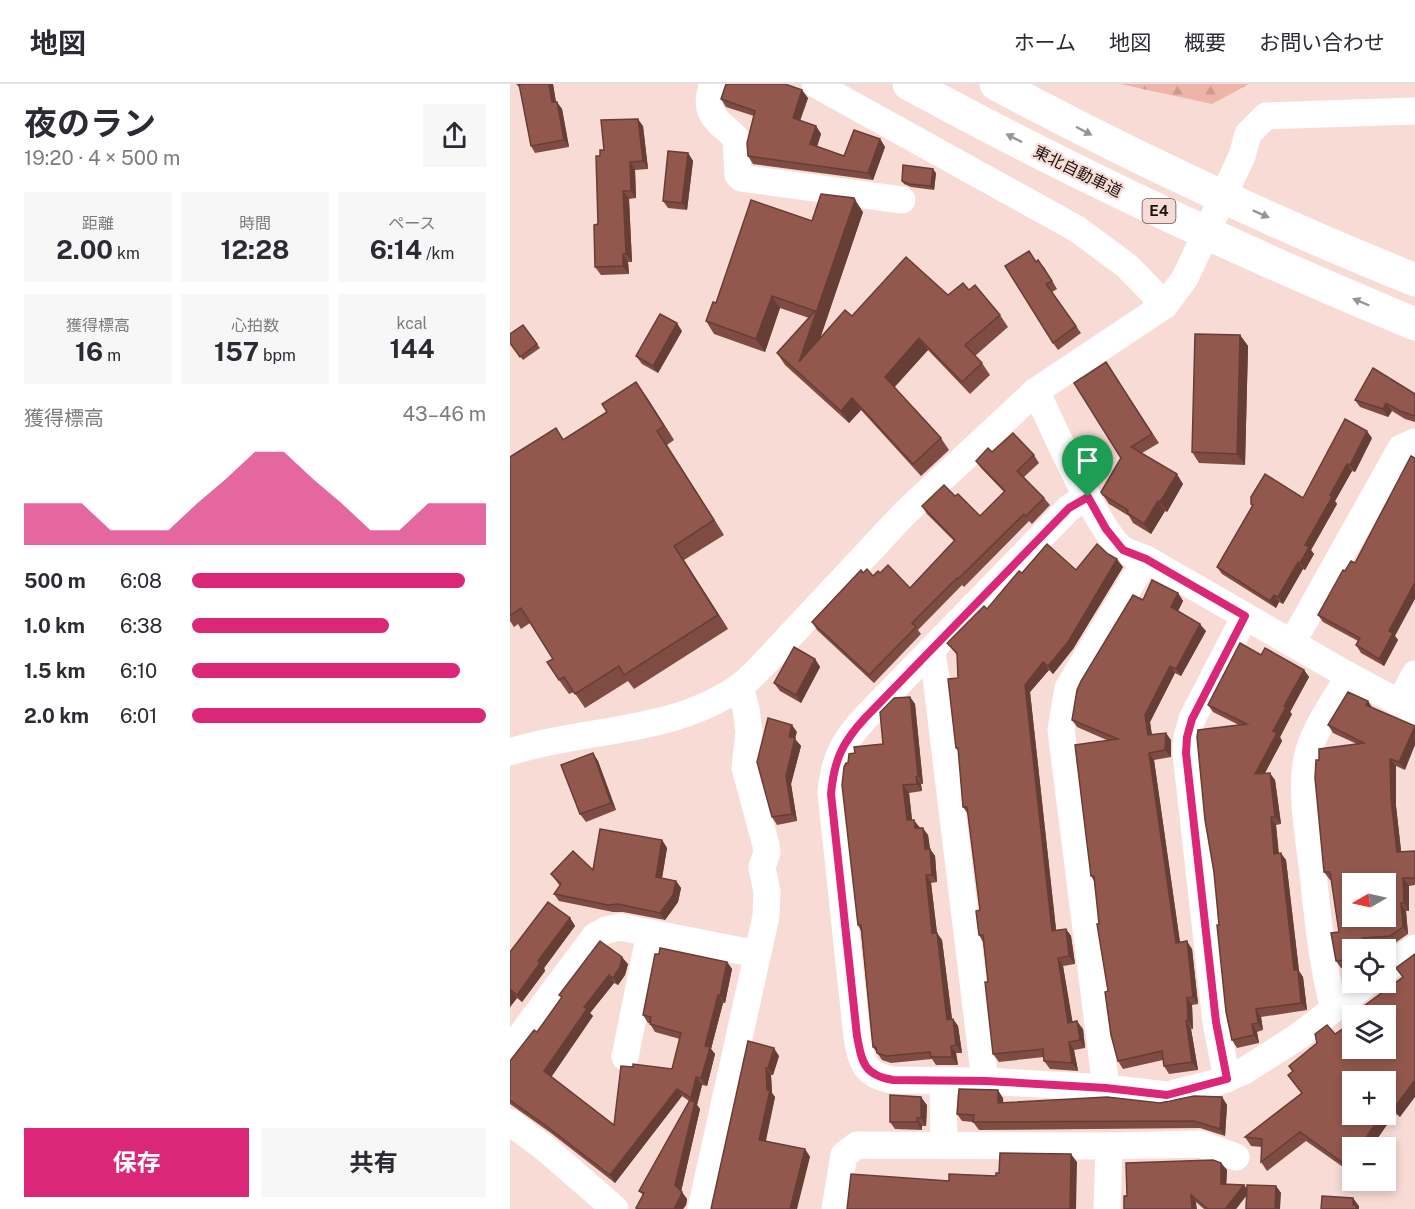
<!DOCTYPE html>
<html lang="ja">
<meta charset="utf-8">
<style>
:root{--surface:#fff;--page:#f7f7f7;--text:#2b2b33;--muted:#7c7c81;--line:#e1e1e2;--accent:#db2777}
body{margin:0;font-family:"Public Sans","Noto Sans JP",sans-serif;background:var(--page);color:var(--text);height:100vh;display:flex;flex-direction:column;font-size:22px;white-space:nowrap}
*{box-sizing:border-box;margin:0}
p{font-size:20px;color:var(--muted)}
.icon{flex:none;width:33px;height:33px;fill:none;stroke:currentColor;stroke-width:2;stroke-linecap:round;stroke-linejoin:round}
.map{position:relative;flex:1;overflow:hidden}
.drawer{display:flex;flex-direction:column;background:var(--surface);width:510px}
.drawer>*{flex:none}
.needle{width:39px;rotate:261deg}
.buttons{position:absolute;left:832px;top:789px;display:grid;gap:12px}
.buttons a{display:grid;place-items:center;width:54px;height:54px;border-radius:0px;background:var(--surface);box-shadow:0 3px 9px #0003;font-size:30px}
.pin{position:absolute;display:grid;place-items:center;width:51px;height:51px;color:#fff;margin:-62px -26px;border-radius:50% 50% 50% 0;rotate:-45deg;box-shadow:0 0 6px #0007}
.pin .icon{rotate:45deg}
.round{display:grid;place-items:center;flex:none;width:63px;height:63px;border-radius:0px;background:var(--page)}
.head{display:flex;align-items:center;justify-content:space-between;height:102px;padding:0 24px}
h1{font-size:33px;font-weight:700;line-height:45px}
.figures{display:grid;grid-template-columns:repeat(3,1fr);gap:9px;height:102px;padding:6px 24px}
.figures div{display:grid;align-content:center;border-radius:0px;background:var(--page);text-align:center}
.figures b{font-size:26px;font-weight:700}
.figures small{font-size:16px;font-weight:400}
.figures p{font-size:16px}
.chart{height:168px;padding:12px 24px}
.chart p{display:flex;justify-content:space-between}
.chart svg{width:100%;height:108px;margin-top:6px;fill:var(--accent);opacity:.7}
.action{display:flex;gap:12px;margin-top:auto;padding:12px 24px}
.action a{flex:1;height:69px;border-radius:0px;background:var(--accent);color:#fff;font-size:24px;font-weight:700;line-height:69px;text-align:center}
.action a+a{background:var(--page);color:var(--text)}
ul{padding:0 24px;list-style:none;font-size:20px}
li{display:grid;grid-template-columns:96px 72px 1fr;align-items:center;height:45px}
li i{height:15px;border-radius:8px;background:var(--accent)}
header{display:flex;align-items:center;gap:36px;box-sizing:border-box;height:84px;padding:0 30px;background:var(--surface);border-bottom:2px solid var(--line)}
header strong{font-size:28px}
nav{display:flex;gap:33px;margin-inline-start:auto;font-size:21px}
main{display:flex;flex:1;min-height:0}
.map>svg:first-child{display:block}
.forest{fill:url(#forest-firs)}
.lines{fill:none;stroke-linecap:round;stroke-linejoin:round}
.minor{stroke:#fff;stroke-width:27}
.highway{stroke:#fff;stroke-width:33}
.wall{fill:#7e4c42}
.shaded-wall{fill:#673e36}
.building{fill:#93584d;stroke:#673e36;stroke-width:1.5;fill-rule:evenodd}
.oneway{fill:#999493}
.route-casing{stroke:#fff;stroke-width:12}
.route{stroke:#db2777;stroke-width:8}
.labels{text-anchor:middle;stroke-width:4.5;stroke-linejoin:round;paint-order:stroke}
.shield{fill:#f8dbd5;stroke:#5e4e4b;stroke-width:1.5}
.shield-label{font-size:15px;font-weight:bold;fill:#1c1210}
.street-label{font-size:16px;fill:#1c1210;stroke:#f8dbd5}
</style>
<header>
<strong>地図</strong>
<nav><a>ホーム</a><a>地図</a><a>概要</a><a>お問い合わせ</a></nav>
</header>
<main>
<section class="drawer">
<div class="head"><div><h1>夜のラン</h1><p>19:20 · 4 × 500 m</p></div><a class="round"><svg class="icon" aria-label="share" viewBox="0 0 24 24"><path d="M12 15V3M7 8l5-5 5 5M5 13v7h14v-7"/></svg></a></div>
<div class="figures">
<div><p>距離</p><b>2.00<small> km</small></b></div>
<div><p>時間</p><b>12:28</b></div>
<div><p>ペース</p><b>6:14<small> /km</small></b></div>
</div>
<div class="figures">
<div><p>獲得標高</p><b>16<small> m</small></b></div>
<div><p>心拍数</p><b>157<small> bpm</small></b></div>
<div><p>kcal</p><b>144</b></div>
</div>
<div class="chart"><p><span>獲得標高</span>43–46 m</p>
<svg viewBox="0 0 160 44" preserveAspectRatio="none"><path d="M0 44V27L10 27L20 27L30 38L40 38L50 38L60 27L70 17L80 6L90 6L100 17L110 27L120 38L130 38L140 27L150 27L160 27V44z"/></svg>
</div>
<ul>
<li><b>500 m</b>6:08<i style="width:93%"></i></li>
<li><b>1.0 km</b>6:38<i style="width:67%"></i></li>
<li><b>1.5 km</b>6:10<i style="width:91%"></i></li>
<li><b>2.0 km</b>6:01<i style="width:100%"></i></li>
</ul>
<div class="action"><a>保存</a><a>共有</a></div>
</section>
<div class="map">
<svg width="905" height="1125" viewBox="0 0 905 1125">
<defs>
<pattern id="forest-firs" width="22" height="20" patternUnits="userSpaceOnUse" patternTransform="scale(1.5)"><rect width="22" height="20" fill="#efb4a7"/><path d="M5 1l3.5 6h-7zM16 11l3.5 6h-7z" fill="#cc9a8f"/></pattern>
</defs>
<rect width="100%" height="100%" fill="#f8dbd5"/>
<polygon class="forest" points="610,0 739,0 702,20"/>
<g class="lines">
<g class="minor">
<path d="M203,0C192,30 206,35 226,54L228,91L231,94L392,116"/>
<polyline points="305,0 567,145 617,182 655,221"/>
<path d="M526,307C541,338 590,452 614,466C621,470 629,472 636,475L839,592L905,627"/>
<path d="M578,413L559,424L355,634C332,659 324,676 321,709L347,953C352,979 354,991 383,996L475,997L596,1004L657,1011L708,998L734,987L789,952L858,898"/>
<polyline points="782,559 891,364 905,358"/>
<polyline points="421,566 426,593 475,997"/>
<polyline points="890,619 905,590"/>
<path d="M0,668C75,644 162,650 229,603C236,598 243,591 249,585L394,430L526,307L655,221L675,194L732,72L738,50L756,32L905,27"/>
<polyline points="876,885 905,864"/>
<path d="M824,925C812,881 808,835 803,789C799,754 790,708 797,674C803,645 824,618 839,592"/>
<polyline points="0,966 85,852 96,846 110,843 247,870"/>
<polyline points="115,973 140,849"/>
<polyline points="717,995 706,938 676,669 677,653 682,635 735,532"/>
<polyline points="433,996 434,1061"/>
<polyline points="596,1004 551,646 558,604 636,475"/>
<polyline points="0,1038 36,1065 105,1125"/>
<polyline points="191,1125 256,832 257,808 252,783 257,769 256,761 235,684 239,648 236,625 230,603"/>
<polyline points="325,1125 334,1071 347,1061 599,1062 690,1060 726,1073"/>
<polyline points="597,1125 599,1062"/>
</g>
<g class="highway">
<path d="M399,0C563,89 733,169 905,240"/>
<path d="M486,0C622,73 762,138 905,196"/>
</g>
</g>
<g class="wall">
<polygon points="6,0 43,0 46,18 52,25 59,63 25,69 21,62 10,4"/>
<polygon points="298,14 290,37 306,42 311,50 307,63 334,72 370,55 375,63 363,96 243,80 238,72 244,32 216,23 211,15"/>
<polygon points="133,42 138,85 125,86 126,114 119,115 122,178 118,178 119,190 91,191 85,183 88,140 90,72 94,66"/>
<polygon points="178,69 183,77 177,126 158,124 153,117"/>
<polygon points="426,89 424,106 401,103 394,100 392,97"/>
<polygon points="353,128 310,255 342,232 459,206 490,231 498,243 465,272 472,279 480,291 460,310 418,266 384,303 431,354 439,366 411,392 351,326 339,339 275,281 267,269 299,234 270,224 255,268 204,250 196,237 206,219 302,137"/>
<polygon points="526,177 534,183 547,205 542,208 571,249 548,266 543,259"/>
<polygon points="13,241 30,264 13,276 0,259"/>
<polygon points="172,247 148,289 132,280 126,272"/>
<polygon points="730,251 738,262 735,381 689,379 682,368"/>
<polygon points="596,278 649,359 632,369 673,400 657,428 655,427 641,450 623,439 619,432 599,420 591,408 611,374"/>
<polygon points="905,310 905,338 895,335 882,327 878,333 850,323 845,316"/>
<polygon points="136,312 164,356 157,361 214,451 174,476 218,545 124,605 118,597 75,624 64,608 59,610 49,596 43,575 20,539 11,545 8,540 4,543 0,537 0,373 46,344 54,356"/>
<polygon points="862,354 845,388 842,387 825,417 827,420 801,466 804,470 795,486 793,485 773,520 769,518 766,524 712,490 707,483 742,422 741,420 793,414"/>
<polygon points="482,368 524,371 529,379 514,393 534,414 540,421 522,440 519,437 454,503 452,501 408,546 411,550 364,599 307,546 302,538 353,489 363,492 370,489 400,504 444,457 417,430 412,422 445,412 470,432 494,408 471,384 466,377"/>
<polygon points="613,483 563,565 543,590 539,586 520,608 546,846 556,845 561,852 565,880 553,882 562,938 573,945 575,964 564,966 568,987 540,985 534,977 534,973 489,978 483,970 478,898 473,858 469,851 470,826 458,730 453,723 449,668 446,664 448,594 447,571 437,559 477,525 512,489"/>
<polygon points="668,509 673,517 668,527 696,547 671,592 665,589 640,638 642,651 661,656 661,673 644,676 670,858 682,865 688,920 682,921 683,945 681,945 688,986 659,990 654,982 653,976 613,985 608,977 584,797 581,792 599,657 567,643 562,636 633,516"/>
<polygon points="808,531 885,552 888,556 874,582 851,569 846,561 848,557 813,538"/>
<polygon points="751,571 794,586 799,593 780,628 782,630 770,653 772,657 755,689 765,696 771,740 766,741 769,769 776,776 789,887 793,893 797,926 751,933 753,946 747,948 749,959 727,964 722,956 709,841 704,788 729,641 703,628 698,621"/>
<polygon points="305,575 310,583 291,619 270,607 264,599"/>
<polygon points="400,613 405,620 413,700 411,700 412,707 399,709 402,736 418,751 420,765 425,772 427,798 421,799 427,849 432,856 442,935 443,935 448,942 452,969 446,969 448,981 426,981 422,975 381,979 372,976 363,963 351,847 348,841 338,679 345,669 373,660"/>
<polygon points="858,617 862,624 895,686 886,682 886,722 891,767 905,767 905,801 899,802 899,827 896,827 898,850 885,859 859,861 843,866 843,883 831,884 826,877 829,848 821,796 820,796 814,788 809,676 847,660 823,649 818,641"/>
<polygon points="287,648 285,655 291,662 281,700 287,737 267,741 262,733"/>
<polygon points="83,669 88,677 106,726 76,738 70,730"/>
<polygon points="152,756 157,764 152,794 166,797 171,804 168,818 155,836 113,828 103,828 49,817 44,810 50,802 41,790 83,786"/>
<polygon points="60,834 65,842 34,884 35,887 12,918 7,914 0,923 0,868"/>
<polygon points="905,870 890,1033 885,1029 843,1090 796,1057 757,1087 751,1078 752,1063 741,1062 735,1053 792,1009 778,991 783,988 779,982 858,927 893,893"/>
<polygon points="217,878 222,885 215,919 213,919 201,965 205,970 197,1002 192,1001 187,1021 190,1025 171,1107 177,1115 176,1121 173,1125 127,1125 126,1124 133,1111 129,1107 179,1017 172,1012 105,1099 41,1049 0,1020 0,977 27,948 52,914 49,911 118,880 115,891 108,901 104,899 80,929 83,932 41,993 104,1041 123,983 162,985 170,955 145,948 140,940 140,939 138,939 133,931"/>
<polygon points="238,957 269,972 263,991 261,991 262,1009 265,1013 256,1057 295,1065 300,1073 201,1125"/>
<polygon points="712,1013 717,1021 715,1052 690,1044 469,1046 463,1038 452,1037 447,1030 493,1014 493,1019 650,1019"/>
<polygon points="417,1021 416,1042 412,1042 412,1046 385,1045 380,1038"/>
<polygon points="711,1079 717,1086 716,1100 734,1101 737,1105 766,1102 771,1109 737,1111 726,1125 694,1125 686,1118 617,1112"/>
</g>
<g class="shaded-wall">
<polygon points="39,0 43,0 47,25 42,18"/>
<polygon points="292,6 298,14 288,42 283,34"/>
<polygon points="47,18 52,25 59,63 54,56"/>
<polygon points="128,35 133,42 138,85 133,77"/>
<polygon points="306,42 311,50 305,68 300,60"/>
<polygon points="370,55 375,63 363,96 358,89"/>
<polygon points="178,69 183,77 177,126 172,119"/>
<polygon points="120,78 125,86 126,114 121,107"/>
<polygon points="423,85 426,89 424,106 421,102"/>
<polygon points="113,107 119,115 122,178 116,170"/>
<polygon points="344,114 353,128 298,290 289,278"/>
<polygon points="113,170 118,178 119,190 113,182"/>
<polygon points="262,212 270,224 255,268 246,255"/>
<polygon points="167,239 172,247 148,289 143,282"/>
<polygon points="730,251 738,262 735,381 727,370"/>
<polygon points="409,254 418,266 383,305 375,293"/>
<polygon points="126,298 136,312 164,356 154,342"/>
<polygon points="342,314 351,326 339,339 331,327"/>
<polygon points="876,319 882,327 878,333 873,325"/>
<polygon points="147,347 157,361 214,451 204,436"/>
<polygon points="857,347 862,354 845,388 840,381"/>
<polygon points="837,380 842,387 825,417 827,420 801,466 804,470 795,486 790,479 795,461 820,411"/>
<polygon points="667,390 673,400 657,428 650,418"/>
<polygon points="648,417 655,427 641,450 634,440"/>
<polygon points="164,462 174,476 218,545 208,531"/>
<polygon points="607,475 613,483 563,565 543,590 538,582"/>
<polygon points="788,478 793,485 773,520 768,513"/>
<polygon points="905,498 905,515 885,552 888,556 874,582 869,575 879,547"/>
<polygon points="668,509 673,517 666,531 661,523"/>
<polygon points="764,511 769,518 766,524 760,517"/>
<polygon points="690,540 696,547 671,592 666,585"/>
<polygon points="305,575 310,583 291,619 286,611"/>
<polygon points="533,578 539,586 520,608 547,854 542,847 515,601"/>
<polygon points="660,582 665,589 640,638 643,659 638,651 635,631"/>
<polygon points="794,586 799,593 780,628 782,630 770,653 772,657 750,698 745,690 774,622"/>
<polygon points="400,613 405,620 413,700 408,692"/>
<polygon points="858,617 863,625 856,621"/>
<polygon points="282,641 287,648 285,655 291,662 281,700 287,737 282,730 276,692 279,653"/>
<polygon points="905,642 905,661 895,686 889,678"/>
<polygon points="656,649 661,656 661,673 655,666"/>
<polygon points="83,669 88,677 106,726 101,719"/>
<polygon points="639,669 644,676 671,866 666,859"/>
<polygon points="880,675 886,682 886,722 892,775 887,768 881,715"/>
<polygon points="760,689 765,696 771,740 765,733"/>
<polygon points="406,693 411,700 412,707 407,700"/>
<polygon points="393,701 399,709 403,744 397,736"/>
<polygon points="761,733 766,741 769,777 764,770"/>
<polygon points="404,736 410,744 411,752 405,744"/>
<polygon points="413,744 418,751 420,765 425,772 427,798 422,791 415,765"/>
<polygon points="152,756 157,764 151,800 146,793"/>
<polygon points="771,769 776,776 789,887 793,893 797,926 791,919 784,886"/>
<polygon points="416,791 421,799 427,849 432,856 443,943 437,936 422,849"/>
<polygon points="893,794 899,802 899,827 894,819"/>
<polygon points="166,797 171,804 168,818 155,836 150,829"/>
<polygon points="891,819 896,827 898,850 893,843"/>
<polygon points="60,834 65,842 34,884 35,887 12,918 7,911 28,877"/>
<polygon points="556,845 561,852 565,880 559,872"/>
<polygon points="853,854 859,861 859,866 855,866"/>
<polygon points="677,857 682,865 688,920 683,913"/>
<polygon points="112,873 118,880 115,891 108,901 103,894"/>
<polygon points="548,874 553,882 564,946 558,939"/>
<polygon points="217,878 222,885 215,919 210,912"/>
<polygon points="99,891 104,899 80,929 83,932 40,995 34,987 74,923"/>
<polygon points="1,906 7,914 0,923 0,908"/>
<polygon points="208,911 213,919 201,965 205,970 197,1002 191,994 195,962"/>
<polygon points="677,914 682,921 683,945 678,937"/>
<polygon points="746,925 751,933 753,946 748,939"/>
<polygon points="443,935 448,942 452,969 446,961"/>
<polygon points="567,937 573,945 575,964 570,956"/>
<polygon points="676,937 681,945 688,986 682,978"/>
<polygon points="742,940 747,948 749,959 744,951"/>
<polygon points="559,958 564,966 568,987 562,979"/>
<polygon points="441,962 446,969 448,981 442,973"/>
<polygon points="264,964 269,972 263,991 258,984"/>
<polygon points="256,984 261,991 262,1009 265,1013 254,1063 249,1056 257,1006"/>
<polygon points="186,993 192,1001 187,1021 190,1025 171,1108 165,1101 184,1018 181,1014"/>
<polygon points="905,996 905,1013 890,1033 884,1024"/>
<polygon points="167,1005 172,1012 105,1099 100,1091"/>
<polygon points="488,1006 493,1014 494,1026 488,1019"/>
<polygon points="411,1013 417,1021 416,1042 411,1034"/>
<polygon points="712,1013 717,1021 715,1052 710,1045"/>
<polygon points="879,1020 885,1029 861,1064 849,1064 872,1030 876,1030 876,1025"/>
<polygon points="407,1034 412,1042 412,1046 407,1038"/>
<polygon points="295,1065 300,1073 287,1125 280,1125"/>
<polygon points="561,1070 567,1078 566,1125 560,1125"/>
<polygon points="843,1071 843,1090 836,1081"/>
<polygon points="711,1079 717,1086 716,1107 711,1100"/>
<polygon points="734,1101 739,1108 726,1125 715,1125"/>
<polygon points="766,1102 771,1109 770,1125 765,1125"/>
<polygon points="172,1108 177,1115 176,1121 173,1125 164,1125"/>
<polygon points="681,1111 686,1118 687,1125 682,1125"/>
<polygon points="843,1114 849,1122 849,1125 846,1125 843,1121"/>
</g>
<g class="building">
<polygon points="9,0 39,0 42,18 47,18 54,56 21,62"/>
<polygon points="216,0 275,0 292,6 283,34 306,42 300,60 334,72 344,46 370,55 358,89 238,72 237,59 245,27 211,15"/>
<polygon points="128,35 133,77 120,78 121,107 113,107 116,170 113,170 113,182 85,183 84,141 88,140 86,72 90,72 90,66 94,66 91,36"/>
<polygon points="158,67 178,69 172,119 153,117"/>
<polygon points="393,81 423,85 421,102 399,100 392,97"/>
<polygon points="311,110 344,114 345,116 289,278 335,226 342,232 396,173 438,211 453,199 459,206 465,201 490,231 455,261 472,279 452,298 409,254 375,293 431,354 403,380 342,314 331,327 267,269 305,227 262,212 246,255 196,237 203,218 206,219 241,116 302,137"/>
<polygon points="519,167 526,178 528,176 542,197 536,200 566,242 543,259 495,182"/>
<polygon points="150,230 167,239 143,282 126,272"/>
<polygon points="13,241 27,260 10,273 0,259 0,250"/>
<polygon points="685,250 730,251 727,370 682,368"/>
<polygon points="596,278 642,350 621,363 667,390 650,418 648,417 634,440 617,429 618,426 593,411 591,408 611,374 564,299"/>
<polygon points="863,284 905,310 905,332 890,327 876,319 873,325 845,316"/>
<polygon points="126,298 154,342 147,347 204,436 164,462 208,531 114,591 109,582 65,610 54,593 49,596 37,578 43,575 11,524 1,531 0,529 0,373 46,344 53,356 97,328 92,320"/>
<polygon points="835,335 857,347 840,381 837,380 820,411 822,413 795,461 799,463 790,479 788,478 768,513 764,511 760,517 707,483 743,421 741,420 741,413 755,390 793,414"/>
<polygon points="503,349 524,371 507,387 534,414 516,432 514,430 448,495 447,494 402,539 406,543 359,591 302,538 351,486 353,489 357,485 363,492 368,487 370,489 378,481 400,504 445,456 412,422 434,401 445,412 448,410 470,432 495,407 466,377 478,364 482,368"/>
<polygon points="901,372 905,374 905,498 879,547 883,549 869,575 846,561 850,554 808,531 833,486 835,487 841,477 845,479"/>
<polygon points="537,460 566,486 587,460 598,470 607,475 558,558 538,582 533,578 515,601 542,847 556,845 559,872 548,874 558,939 567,937 570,956 559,958 562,979 534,977 533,965 483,970 475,898 478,898 473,851 469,851 466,827 470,826 457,723 453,723 448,664 446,664 438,595 448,594 447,569 437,559 474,522 477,525 509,487 512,489"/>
<polygon points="642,496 668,509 661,523 690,540 666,585 660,582 635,631 638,651 656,649 655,666 639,669 666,859 677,857 683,913 677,914 678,937 676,937 682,978 654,982 652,967 608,977 601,951 595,908 598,907 587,840 589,840 584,792 581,792 565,661 608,655 562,636 567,606 571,597 623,511 633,516"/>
<polygon points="730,559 751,571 755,564 794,586 774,622 776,623 763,647 767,649 745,690 760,689 765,733 761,733 764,770 771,769 784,886 788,886 791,919 746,925 748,939 742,940 744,951 722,956 716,928 707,841 709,841 704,788 695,736 687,653 688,646 737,640 698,621"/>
<polygon points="284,563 305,575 286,611 264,599"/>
<path d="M838,608L858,617L856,621L905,642L889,678L880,675L881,715L887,768L905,767V794H893L894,819H891L893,843L880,852L853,854L855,866H843V877L839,878V875L826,877L821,849L829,848L820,788H814L805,694L806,676H809V665L854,659L818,641ZM843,800H876V832H843Z"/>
<polygon points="400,613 408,692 406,693 407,700 393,701 397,736 404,736 405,744 413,744 415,765 420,765 422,791 416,791 422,849 427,849 437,936 443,935 446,961 441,962 442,973 421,973 420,968 376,972 367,969 366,963 363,963 351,841 348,841 332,701 334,683 336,679 338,679 339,670 345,669 344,663 373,660 370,628 384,614"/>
<polygon points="258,634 282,641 279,653 285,654 276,692 282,730 262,733 247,678"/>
<polygon points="83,669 101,719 70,730 51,681"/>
<polygon points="90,745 152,756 146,793 166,797 163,811 150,829 108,820 98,821 44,810 51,800 41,790 63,767 83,786"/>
<polygon points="38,818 60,834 28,877 30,879 7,911 1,906 0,908 0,868"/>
<polygon points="90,857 112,873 110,883 103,894 99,891 74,923 77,925 34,987 104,1041 111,982 123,983 123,980 162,985 171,949 140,940 141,933 133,931 145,870 149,870 150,864 217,878 210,912 208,911 195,962 200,963 197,974 191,994 186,993 181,1014 167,1005 100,1091 35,1041 0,1016 0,977 24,946 27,948 52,913 49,911"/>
<polygon points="905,870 905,996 884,1024 879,1020 876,1025 876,998 843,998 843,1030 872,1030 849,1064 843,1064 843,1071 836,1081 790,1048 751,1078 752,1055 735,1053 792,1009 778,991 783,987 779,982 807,959 805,950 817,941 825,950 843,938 843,964 876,964 876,932 852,932 858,927 854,922 893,893 886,884"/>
<polygon points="238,957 264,964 258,984 256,984 257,1006 260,1006 249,1056 295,1065 280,1125 201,1125"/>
<polygon points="449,1005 488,1006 488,1019 597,1013 650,1019 684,1012 712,1013 710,1045 684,1037 463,1038 464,1031 447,1030"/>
<polygon points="380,1011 411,1013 411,1034 407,1034 407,1038 380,1038"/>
<polygon points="180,1016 185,1018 165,1101 172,1108 170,1113 164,1125 128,1125 126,1124 134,1109 129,1107"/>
<polygon points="490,1069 561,1070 560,1125 337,1125 341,1090 439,1097 439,1090 486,1092 486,1089 489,1089"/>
<polygon points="703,1076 711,1079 711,1100 734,1101 715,1125 698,1125 681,1111 682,1125 614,1125 614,1112 617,1112 616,1079"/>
<polygon points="737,1101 766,1102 765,1125 736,1125"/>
<polygon points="812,1112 843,1114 843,1121 846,1121 846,1125 811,1125"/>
</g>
<defs><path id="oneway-solid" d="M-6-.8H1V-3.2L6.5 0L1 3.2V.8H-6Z" transform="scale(1.5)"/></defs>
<g class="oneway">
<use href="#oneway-solid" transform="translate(574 47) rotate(28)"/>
<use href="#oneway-solid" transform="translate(504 54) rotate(-153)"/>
<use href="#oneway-solid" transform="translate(751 130) rotate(24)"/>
<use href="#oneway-solid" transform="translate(851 218) rotate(-157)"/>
</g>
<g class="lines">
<g class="route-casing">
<path id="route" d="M578,413L596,445L613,466L636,475L735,532L682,635L677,653L676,669L706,938L717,995L657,1011L596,1004L476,997L383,996C354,991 352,979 347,952L321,710C324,676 332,659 355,634L559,424Z"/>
</g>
<use href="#route" class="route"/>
</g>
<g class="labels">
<rect class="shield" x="632.5" y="115" width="33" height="24" rx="4.5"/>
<g class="shield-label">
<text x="649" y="132">E4</text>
</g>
<g class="street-label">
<text transform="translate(568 87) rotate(26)" y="6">東北自動車道</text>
</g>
</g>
</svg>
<div class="buttons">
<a><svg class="needle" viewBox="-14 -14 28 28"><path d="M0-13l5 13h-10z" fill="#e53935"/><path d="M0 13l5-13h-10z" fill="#7c7c81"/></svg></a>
<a><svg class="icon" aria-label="locate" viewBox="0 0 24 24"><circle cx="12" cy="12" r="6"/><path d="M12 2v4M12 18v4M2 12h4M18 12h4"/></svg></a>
<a><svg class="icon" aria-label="layers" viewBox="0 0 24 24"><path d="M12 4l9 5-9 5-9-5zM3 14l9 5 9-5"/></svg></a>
<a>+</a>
<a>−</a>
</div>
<div class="pin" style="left:578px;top:413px;background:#1e9e55"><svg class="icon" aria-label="arrive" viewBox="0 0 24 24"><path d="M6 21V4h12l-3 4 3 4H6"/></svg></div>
</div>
</main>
